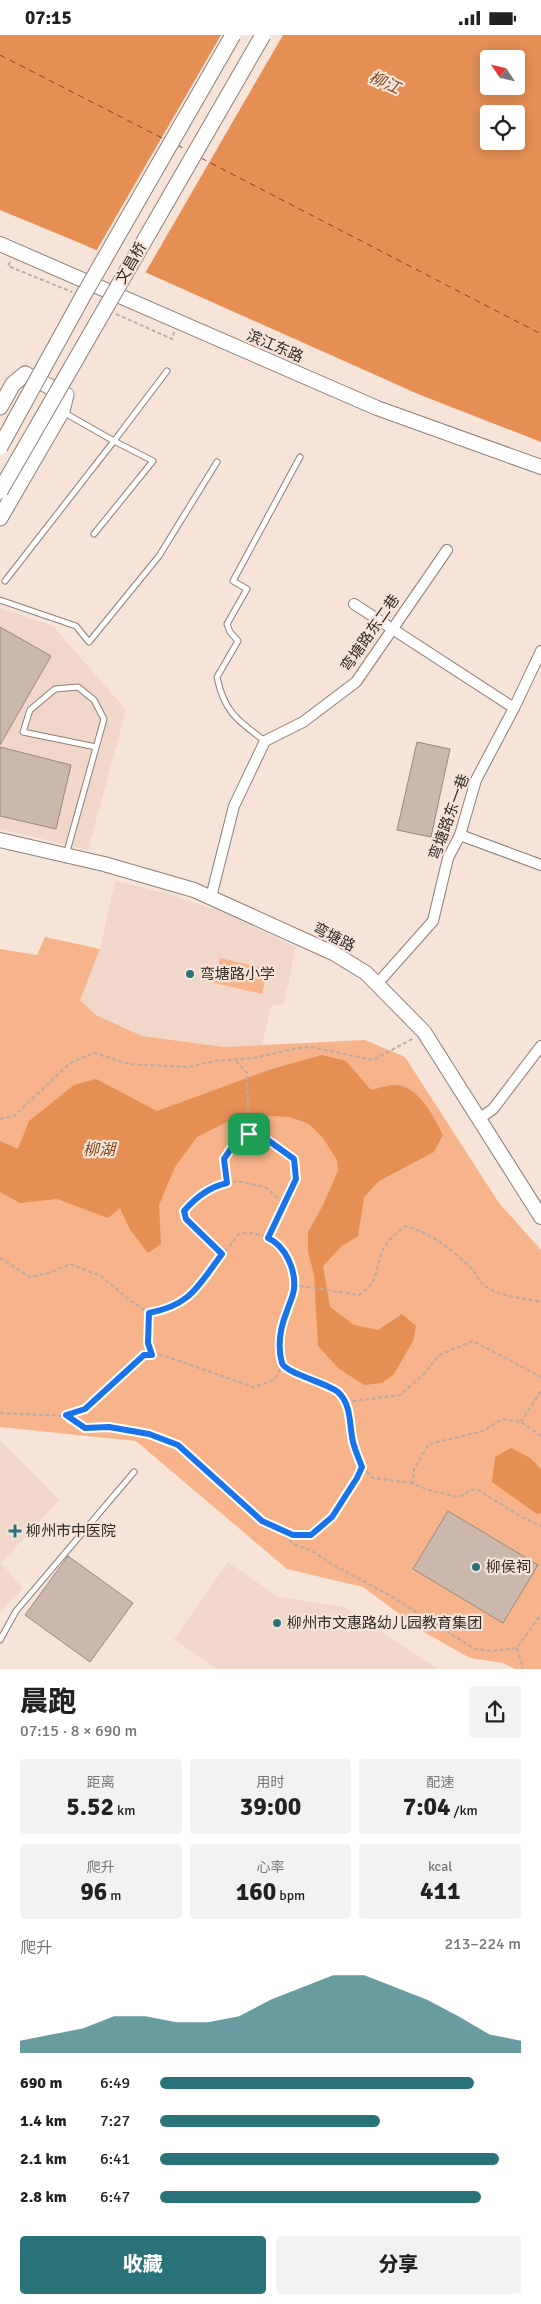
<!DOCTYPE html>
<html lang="zh">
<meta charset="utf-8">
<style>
:root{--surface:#fff;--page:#f2f2f2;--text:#222;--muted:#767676;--accent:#297379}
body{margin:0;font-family:Signika,"Noto Sans SC",sans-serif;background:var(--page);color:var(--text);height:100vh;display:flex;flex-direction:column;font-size:19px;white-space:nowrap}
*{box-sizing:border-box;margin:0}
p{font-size:16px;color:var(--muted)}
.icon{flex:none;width:28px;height:28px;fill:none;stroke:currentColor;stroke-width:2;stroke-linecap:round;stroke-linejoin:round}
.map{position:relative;height:1634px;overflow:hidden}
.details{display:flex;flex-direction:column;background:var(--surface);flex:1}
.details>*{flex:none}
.needle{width:32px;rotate:305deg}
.tools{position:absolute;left:480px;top:15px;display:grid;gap:10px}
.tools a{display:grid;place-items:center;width:45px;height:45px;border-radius:5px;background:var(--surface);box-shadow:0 2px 12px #0003;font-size:25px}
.pin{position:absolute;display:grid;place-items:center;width:42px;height:42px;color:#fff;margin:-21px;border-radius:10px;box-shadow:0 2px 8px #0006}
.round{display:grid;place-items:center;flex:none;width:52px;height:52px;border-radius:5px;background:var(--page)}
.head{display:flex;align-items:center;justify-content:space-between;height:85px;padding:0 20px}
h1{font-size:28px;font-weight:800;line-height:38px}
.figures{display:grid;grid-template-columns:repeat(3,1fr);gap:8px;height:85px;padding:5px 20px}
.figures div{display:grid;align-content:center;border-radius:5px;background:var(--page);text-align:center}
.figures b{font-size:25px;font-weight:800}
.figures small{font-size:14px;font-weight:400}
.figures p{font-size:14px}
.chart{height:140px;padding:10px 20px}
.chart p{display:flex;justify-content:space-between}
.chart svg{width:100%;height:90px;margin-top:5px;fill:var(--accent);opacity:.7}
.action{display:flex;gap:10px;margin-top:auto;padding:10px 20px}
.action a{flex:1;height:58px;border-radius:5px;background:var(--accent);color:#fff;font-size:20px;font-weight:800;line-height:58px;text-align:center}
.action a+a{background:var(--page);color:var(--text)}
ul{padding:0 20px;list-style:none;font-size:16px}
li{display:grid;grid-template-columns:80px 60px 1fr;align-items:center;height:38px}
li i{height:12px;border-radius:6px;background:var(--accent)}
.status{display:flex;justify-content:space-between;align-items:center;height:35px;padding:0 25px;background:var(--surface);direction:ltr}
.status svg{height:14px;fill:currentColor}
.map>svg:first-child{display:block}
.built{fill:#f1d7c9}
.green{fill:#f7b389}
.water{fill:#e58f55;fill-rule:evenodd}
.pier{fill:#f6e4d9}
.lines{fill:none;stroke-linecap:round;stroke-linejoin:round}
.ferry{stroke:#80471f;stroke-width:1;stroke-dasharray:6 5;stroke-linecap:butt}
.building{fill:#cab8ad;stroke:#99887e}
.lane-casing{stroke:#8f7e74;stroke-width:7}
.street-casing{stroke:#8f7e74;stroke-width:12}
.secondary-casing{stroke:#8f7e74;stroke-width:16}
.primary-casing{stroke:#8f7e74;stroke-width:17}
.path{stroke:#baaca2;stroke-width:2;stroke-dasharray:4 2.5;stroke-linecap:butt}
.lane{stroke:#fff;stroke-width:5}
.street{stroke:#fff;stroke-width:10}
.secondary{stroke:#fff;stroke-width:14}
.primary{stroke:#fff;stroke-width:15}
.primary-bridge-casing{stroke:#8f7e74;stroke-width:17;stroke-linecap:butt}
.primary-bridge{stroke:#fff;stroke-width:15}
.route-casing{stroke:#fff;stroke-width:10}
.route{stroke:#1a73e8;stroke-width:6}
.poi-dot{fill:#297379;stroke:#f6e4d9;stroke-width:2}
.labels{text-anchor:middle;stroke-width:4.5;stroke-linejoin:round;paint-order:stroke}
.street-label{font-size:15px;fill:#312b26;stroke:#f6e4d9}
.poi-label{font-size:15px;fill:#312b26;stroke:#f6e4d9;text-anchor:start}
.water-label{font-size:16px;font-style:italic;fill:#80471f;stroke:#f6e4d9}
</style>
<div class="status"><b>07:15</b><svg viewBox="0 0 49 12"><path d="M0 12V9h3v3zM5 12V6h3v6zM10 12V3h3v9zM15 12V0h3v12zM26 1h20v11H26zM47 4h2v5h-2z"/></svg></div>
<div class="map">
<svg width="541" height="1634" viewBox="0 0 541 1634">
<rect width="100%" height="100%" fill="#f6e4d9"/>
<g class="built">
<polygon points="0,573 53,591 126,675 88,815 0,794"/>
<polygon points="115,846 170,859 219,876 296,912 284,969 271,971 262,1011 224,1012 142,1001 96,980 79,965 100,914"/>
<polygon points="0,1405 59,1465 1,1528 23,1554 0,1576"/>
<polygon points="228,1527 278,1562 344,1572 438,1634 217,1634 174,1604"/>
</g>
<g class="green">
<polygon points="45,902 100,914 80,965 96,980 142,1001 224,1012 365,1005 405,1022 499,1168 541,1215 541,1634 515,1634 503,1628 470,1623 424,1597 363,1552 287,1534 136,1406 0,1392 0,914 37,920"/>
<polygon points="220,923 268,934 262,959 214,948"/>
</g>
<g class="water">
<path d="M0,0H541V407L418,359L80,208L0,175ZM489,24H516V51H489ZM489,79H516V106H489Z"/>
<path d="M322,1020L346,1026L371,1055C379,1053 387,1050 395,1050C417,1049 435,1083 443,1100L434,1117L379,1146L364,1162L358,1201L342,1211L323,1231L330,1272L354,1290L378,1295L402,1279L416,1291L413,1306L394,1339L382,1348L364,1350L338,1333L318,1311L314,1240L308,1216V1197L323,1170L338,1136L337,1125L323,1103L309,1089L290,1082L254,1080L231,1085L197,1102L175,1132L159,1170L161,1209L148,1218L130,1195L120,1173L108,1183L57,1164L20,1168L0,1157V1106L18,1114L29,1086L74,1050L96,1044L157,1076L272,1034Z"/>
<polygon points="511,1413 530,1423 541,1434 541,1478 537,1479 492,1447 495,1422"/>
</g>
<polygon class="pier" points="221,0 283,0 144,240 95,218"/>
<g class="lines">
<g class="ferry">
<polyline points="0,20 164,104"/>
<polyline points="177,110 189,116"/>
<polyline points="201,123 541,299"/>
</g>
</g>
<g class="building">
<polygon points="0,592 51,621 0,710"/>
<polygon points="417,707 450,714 431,802 397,795"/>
<polygon points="0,712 71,730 56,794 0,781"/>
<polygon points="448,1476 538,1530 503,1588 413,1534"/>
<polygon points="68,1521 133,1568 90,1627 25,1580"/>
</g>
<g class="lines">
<g class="lane-casing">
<g id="lane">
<polyline points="94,499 153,426 114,406 167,336"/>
<polyline points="5,546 114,406 63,377"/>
<polyline points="0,565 76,591 89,607 159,521 217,427"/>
<path d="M265,706C238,686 224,677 217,642L238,606L230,597L227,589L247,554L233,546L300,422"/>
<polyline points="66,820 104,684 94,665 78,652 55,654 30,675 23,697 96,712"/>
<polyline points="0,1605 16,1576 134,1437"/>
</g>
</g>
<g class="street-casing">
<g id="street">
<polyline points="354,569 514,673"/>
<polyline points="460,800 541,830"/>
<polyline points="211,862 234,771 265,706 303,687 356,647 447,515"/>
<polyline points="377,949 433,886 448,823 460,800 476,745 514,673 541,616"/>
<polyline points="479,1084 493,1074 541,1011"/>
</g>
</g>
<g class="secondary-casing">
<g id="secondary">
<polyline points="0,209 377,373 541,432"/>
<polyline points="0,805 104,829 194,855 335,919 366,938 424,997 541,1182"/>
</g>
</g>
<g class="primary-casing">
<polyline id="primary" points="0,372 13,349 25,339 66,360 62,376 0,483"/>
</g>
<g class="path">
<polyline points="10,227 8,231 72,257"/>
<polyline points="116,279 172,304 174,297"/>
<polyline points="236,1026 247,1038 249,1099"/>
<polyline points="0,1084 14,1081 70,1028 94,1018 129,1029 188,1032 215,1026 254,1023 298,1013 311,1012 373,1025 414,1003"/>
<polyline points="227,1148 224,1124 240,1100 258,1098 294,1124 296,1144 269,1203"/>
<polyline points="222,1219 187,1185 184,1176 197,1161 219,1150 237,1146 265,1152 284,1168"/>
<path d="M0,1223L30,1242L52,1237L70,1229L101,1241L127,1263L149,1278L178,1269L190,1260L239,1199C271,1192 299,1224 294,1255C292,1270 283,1287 280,1304C277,1319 286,1326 277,1341C273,1347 260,1349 253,1352L162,1320H145L85,1374L66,1381"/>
<path d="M294,1250L359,1260C380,1245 374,1238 382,1217C386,1205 397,1198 406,1191C431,1199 452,1214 471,1233C476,1238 479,1247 485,1251C500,1262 524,1263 541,1267"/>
<polyline points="149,1278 148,1308 152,1320"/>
<path d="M282,1330L287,1334L315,1345L337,1356L346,1367L353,1408L362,1432C355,1450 330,1492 312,1500C304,1503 292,1500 285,1498"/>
<polyline points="346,1367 400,1360 424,1339 439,1320 473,1306 541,1342"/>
<polyline points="0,1378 66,1381 85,1393 109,1392 149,1399 178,1410 262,1486 283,1497 293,1509 312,1516 330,1528 389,1560 475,1614 492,1616 517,1613 541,1579"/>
<polyline points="521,1387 541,1356"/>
<polyline points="541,1401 521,1387 502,1384 483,1396 429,1409 414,1434 413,1449 429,1455 459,1462 471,1455 478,1455 523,1483 541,1491"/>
<polyline points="362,1432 373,1443 412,1448"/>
<polyline points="517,1613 523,1634"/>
</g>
<use href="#lane" class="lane"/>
<use href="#street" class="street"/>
<use href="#secondary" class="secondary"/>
<use href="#primary" class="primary"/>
<g class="primary-bridge-casing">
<g id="primary-bridge">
<polyline points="0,412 83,261 233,0"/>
<polyline points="0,456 263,0"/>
</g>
</g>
<use href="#primary-bridge" class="primary-bridge"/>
</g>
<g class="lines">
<g class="route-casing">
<path id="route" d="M258,1098L294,1124L296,1144L268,1203C286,1211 296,1236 294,1254C293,1262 289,1269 287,1276C280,1293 277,1310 282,1328C285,1338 327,1348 338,1357C352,1370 349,1390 353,1407C355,1415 359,1424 362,1432L357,1443L332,1482L311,1500H293L262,1486L178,1410L149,1399L109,1392L85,1393L66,1380L85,1374L144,1320H152L148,1308L149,1278C191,1270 198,1251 222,1219L186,1184L184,1176C196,1162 209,1152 227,1148L224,1124L240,1100Z"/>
</g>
<use href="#route" class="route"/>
</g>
<g class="poi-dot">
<circle cx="190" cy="939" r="5"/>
<path d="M12.5 1488.5h5v5h5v5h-5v5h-5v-5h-5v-5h5z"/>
<circle cx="476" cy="1532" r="5"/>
<circle cx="277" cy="1588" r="5"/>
</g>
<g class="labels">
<g class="street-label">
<text transform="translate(131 228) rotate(-60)" y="5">文昌桥</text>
<text transform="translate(275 311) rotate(23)" y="5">滨江东路</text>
<text transform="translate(370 598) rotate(-55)" y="5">弯塘路东二巷</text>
<text transform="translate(449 782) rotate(-70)" y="5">弯塘路东一巷</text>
<text transform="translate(334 902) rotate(27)" y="5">弯塘路</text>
</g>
<g class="poi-label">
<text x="200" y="944">弯塘路小学</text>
<text x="26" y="1501">柳州市中医院</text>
<text x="486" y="1537">柳侯祠</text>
<text x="287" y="1593">柳州市文惠路幼儿园教育集团</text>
</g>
<g class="water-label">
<text transform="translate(385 47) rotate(24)" y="6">柳江</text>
<text x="99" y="1120">柳湖</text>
</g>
</g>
</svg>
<div class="tools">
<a><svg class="needle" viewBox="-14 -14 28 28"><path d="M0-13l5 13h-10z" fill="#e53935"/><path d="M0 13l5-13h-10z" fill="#767676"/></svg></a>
<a><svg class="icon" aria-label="locate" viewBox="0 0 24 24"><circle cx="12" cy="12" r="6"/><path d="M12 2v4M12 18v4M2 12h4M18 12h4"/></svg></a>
</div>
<div class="pin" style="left:249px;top:1099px;background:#1e9e55"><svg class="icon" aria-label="arrive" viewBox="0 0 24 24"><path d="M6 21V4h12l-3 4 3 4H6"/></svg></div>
</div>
<section class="details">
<div class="head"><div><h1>晨跑</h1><p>07:15 · 8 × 690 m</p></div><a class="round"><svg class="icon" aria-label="share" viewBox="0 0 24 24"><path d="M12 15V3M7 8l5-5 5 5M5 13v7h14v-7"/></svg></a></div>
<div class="figures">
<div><p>距离</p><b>5.52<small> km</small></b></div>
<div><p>用时</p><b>39:00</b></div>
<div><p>配速</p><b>7:04<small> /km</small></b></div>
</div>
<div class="figures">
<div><p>爬升</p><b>96<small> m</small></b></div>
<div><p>心率</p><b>160<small> bpm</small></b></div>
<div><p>kcal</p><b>411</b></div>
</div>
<div class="chart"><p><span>爬升</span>213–224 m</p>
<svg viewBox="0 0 160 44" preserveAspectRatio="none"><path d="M0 44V38L10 35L20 32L30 26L40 26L50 29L60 29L70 26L80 18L90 12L100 6L110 6L120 12L130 18L140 26L150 35L160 38V44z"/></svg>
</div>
<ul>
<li><b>690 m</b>6:49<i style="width:87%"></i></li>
<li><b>1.4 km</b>7:27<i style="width:61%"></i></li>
<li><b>2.1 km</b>6:41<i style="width:94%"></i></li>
<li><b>2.8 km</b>6:47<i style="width:89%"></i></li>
</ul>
<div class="action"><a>收藏</a><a>分享</a></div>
</section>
